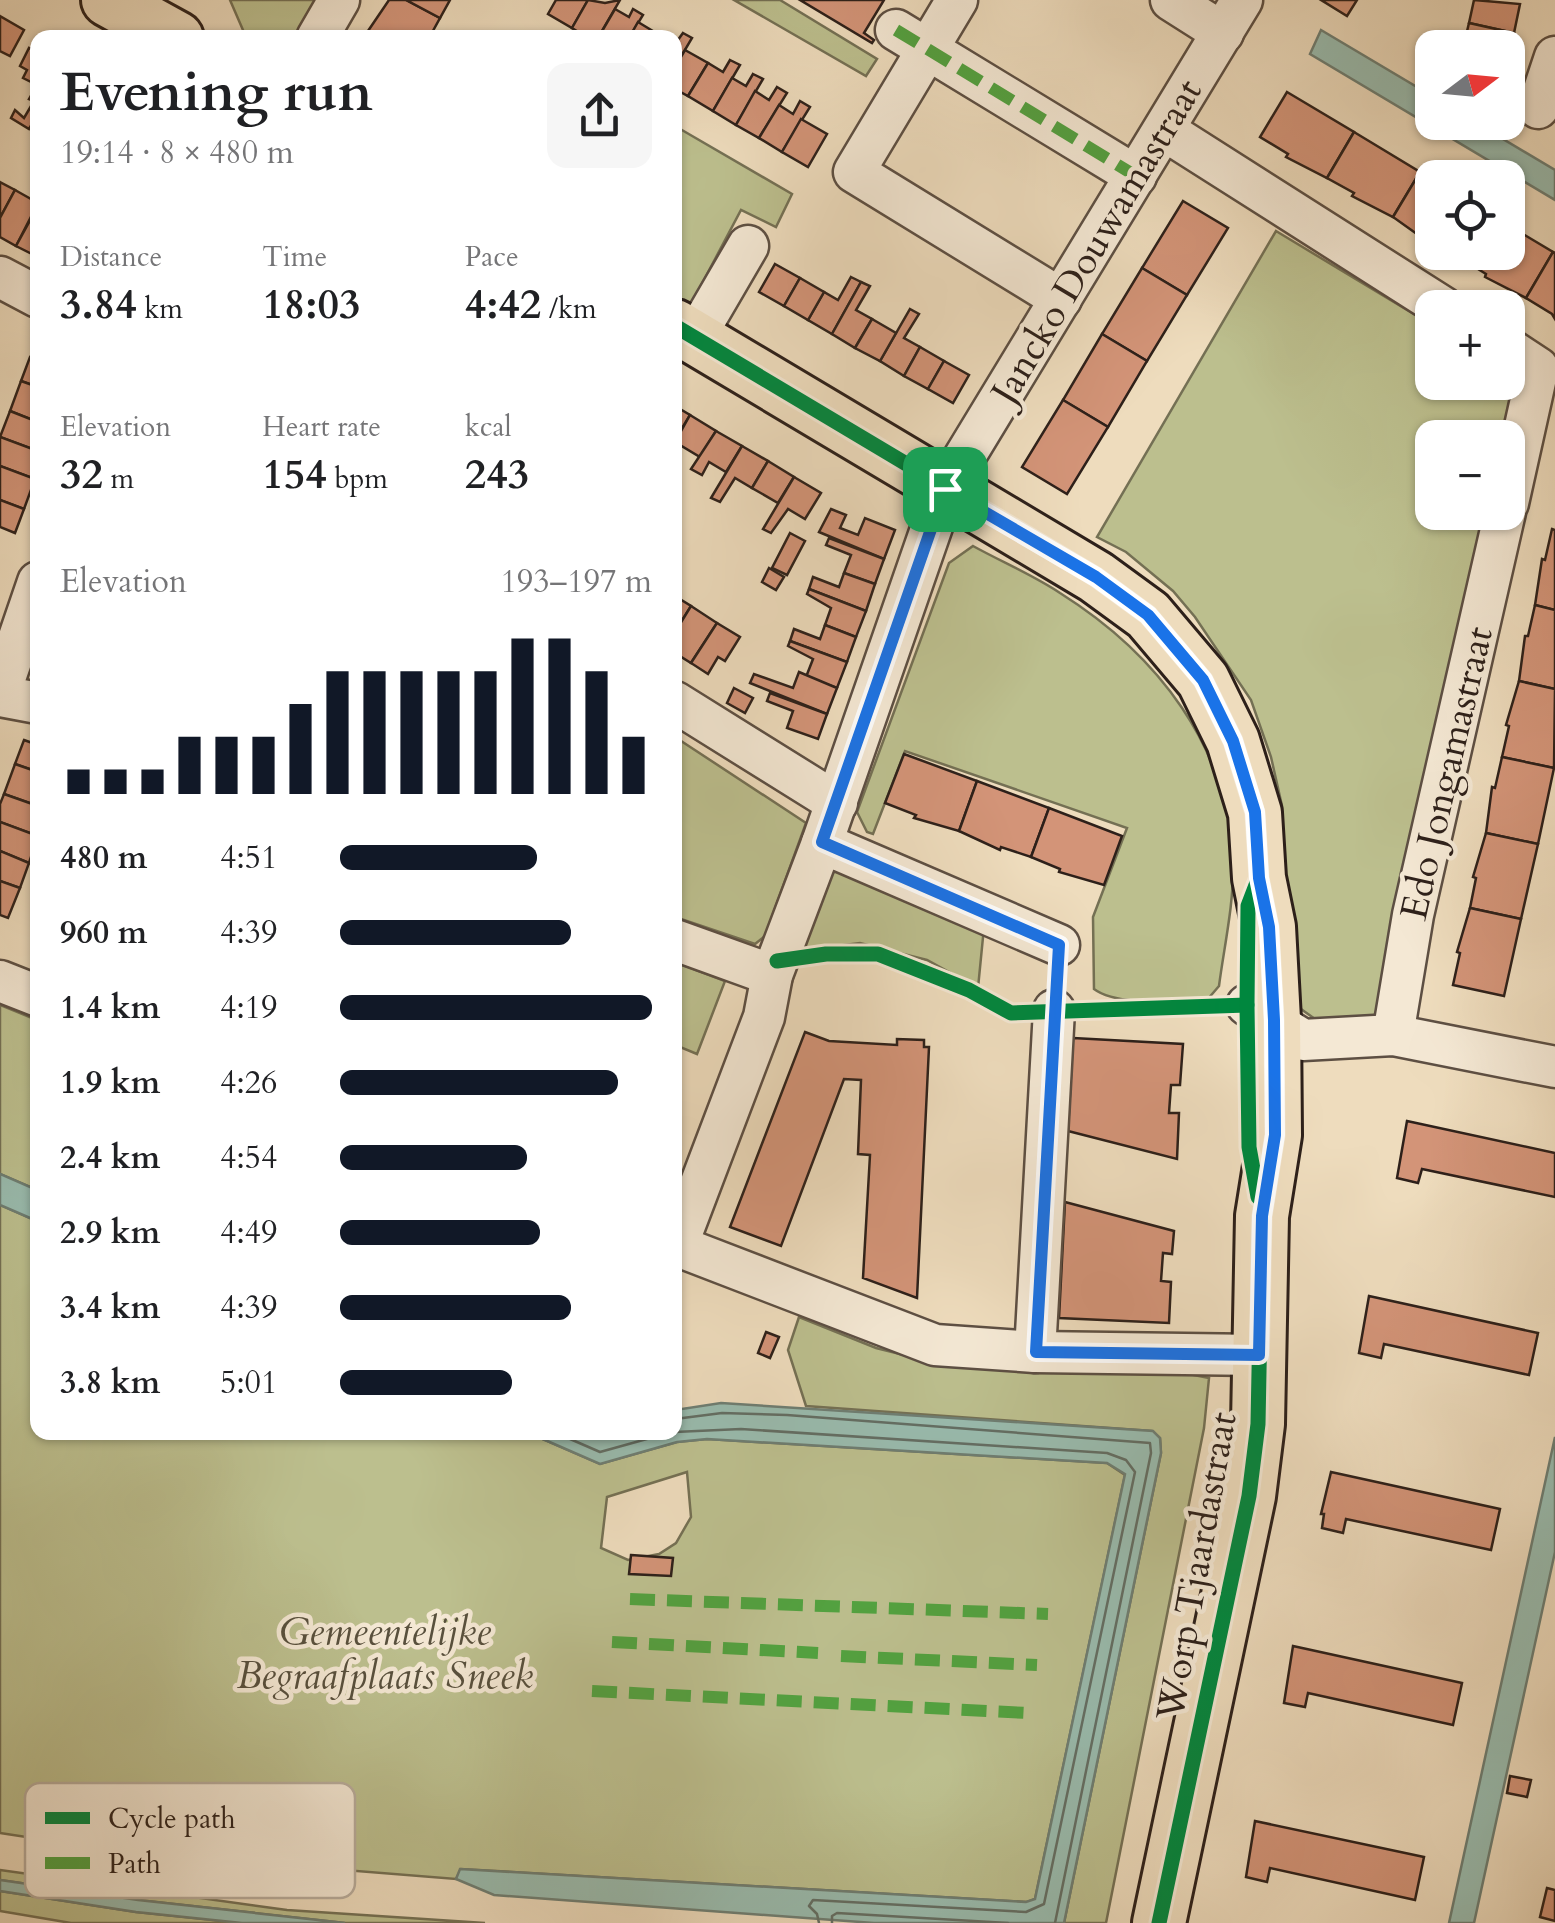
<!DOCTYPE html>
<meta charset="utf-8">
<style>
:root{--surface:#fff;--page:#f6f6f6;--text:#202124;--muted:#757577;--accent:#111827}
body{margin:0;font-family:Cardo,serif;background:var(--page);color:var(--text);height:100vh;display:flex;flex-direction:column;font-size:38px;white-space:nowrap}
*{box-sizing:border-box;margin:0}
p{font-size:32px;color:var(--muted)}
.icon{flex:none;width:55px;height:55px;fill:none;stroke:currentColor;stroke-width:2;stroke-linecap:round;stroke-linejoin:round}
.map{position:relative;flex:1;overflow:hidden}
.details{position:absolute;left:30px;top:30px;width:652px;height:1410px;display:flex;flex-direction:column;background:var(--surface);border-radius:20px;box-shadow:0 2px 8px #0004}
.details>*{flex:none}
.needle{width:65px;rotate:74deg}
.tools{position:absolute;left:1415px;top:30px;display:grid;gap:20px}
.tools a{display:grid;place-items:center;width:110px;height:110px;border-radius:20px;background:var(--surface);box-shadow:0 2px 8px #0004;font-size:50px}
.pin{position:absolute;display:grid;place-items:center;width:85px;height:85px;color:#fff;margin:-42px;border-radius:20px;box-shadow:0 5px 15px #0006}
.round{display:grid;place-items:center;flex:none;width:105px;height:105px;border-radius:20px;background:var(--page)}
.headline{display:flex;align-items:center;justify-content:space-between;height:170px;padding:0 30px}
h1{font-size:55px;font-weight:600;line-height:75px}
.figures{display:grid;grid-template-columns:repeat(3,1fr);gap:15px;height:170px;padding:10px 30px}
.figures div{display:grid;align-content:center}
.figures b{font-size:42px;font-weight:600}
.figures small{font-size:28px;font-weight:400}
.figures p{font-size:28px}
.chart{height:280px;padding:20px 30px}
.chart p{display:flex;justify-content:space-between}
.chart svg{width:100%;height:180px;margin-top:10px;stroke:var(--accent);stroke-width:6}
ul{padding:0 30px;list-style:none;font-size:32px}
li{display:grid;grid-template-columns:160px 120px 1fr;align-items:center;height:75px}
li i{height:25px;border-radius:12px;background:var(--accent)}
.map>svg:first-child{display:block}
.green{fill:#bcbf8e;stroke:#747054;stroke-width:2.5;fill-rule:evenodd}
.water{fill:#99bcaf;stroke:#6e7e73;stroke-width:2.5}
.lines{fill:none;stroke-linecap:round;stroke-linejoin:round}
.shore{stroke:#636e64;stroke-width:2.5}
.building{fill:#d39478;stroke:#2d201a;stroke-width:2.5}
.minor-casing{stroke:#5d4f43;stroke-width:45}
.major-casing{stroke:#2d201a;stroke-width:58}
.minor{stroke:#f4e8d4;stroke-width:40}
.major{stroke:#eedcbd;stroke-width:52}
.quiet{stroke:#52a240;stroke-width:12;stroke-dasharray:25 12;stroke-linecap:butt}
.cycleway-casing{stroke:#f4e8d4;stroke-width:21}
.cycleway{stroke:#00873e;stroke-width:15}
.route-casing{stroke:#fff;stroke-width:20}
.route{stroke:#1a73e8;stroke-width:12}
.labels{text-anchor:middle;stroke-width:9;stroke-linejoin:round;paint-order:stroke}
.street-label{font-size:38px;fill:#2d201a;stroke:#f4e8d4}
.park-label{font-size:38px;font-style:italic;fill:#58503d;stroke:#f4e8d4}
.key{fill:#f4e8d4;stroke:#b8ac9c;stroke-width:2.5}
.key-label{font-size:28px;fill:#2d201a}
</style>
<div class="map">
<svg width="1555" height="1923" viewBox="0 0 1555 1923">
<rect width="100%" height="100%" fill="#eedcbd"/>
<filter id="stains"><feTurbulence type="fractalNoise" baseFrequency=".002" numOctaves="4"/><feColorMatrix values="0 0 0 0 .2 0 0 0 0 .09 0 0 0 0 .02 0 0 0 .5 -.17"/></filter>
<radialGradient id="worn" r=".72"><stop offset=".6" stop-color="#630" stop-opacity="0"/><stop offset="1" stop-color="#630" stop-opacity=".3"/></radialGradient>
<g class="green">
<polygon points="230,0 325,0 304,38 246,37"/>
<polygon points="734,0 780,0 877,59 866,76"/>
<polygon points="675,126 792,194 776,227 741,210 687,312 675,304"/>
<polygon points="1276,231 1432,325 1432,382 1508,382 1508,370 1524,380 1508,438 1432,438 1432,512 1497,513 1389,1025 1336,1025 1315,1019 1301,1009 1283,983 1282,806 1271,757 1251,700 1195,617 1173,591 1126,552 1097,537"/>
<path d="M973,546C1002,562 1033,575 1060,593C1157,654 1230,747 1233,864C1234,904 1224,947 1219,986L1207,1000C1176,1000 1118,1007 1094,989L1093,917L1127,828L905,751L873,834L867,832L857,812L949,563Z"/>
<polygon points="675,737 806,823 765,936 755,944 675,917"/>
<polygon points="824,868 849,872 984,927 978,988 927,960 860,943 797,951"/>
<polygon points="675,962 725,981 697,1054 675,1045"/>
<polygon points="0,1005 37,1020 37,1190 0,1174"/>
<path d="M0,1205L37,1221L38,1432L529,1433L600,1464L677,1442L707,1439L1107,1463L1125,1475L1035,1899L1027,1902L461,1869L456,1879L131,1853L0,1833ZM687,1472L691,1517L676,1543L659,1554L628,1560L601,1548L607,1497Z"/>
<polygon points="799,1317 876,1348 912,1357 1189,1374 1209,1378 1204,1428 1106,1923 1064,1923 1161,1453 1160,1438 1152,1431 806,1406 788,1350"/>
<polygon points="0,1870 287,1910 485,1923 345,1923 138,1900 0,1880"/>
<polygon points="0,1891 136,1912 242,1923 71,1923 0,1911"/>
</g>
<g class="water">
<polygon points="1321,30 1432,96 1432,122 1476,123 1555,170 1555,200 1310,54"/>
<polygon points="0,1174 37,1190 37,1221 0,1205"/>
<polygon points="721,1403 1153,1431 1160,1438 1161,1453 1064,1923 874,1923 494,1895 456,1879 460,1869 1026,1902 1035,1899 1125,1474 1107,1463 707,1439 677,1442 600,1464 529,1433 675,1432 675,1410"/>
<polygon points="1555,1437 1555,1552 1474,1923 1449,1923"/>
<polygon points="0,1880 138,1900 345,1923 242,1923 136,1912 0,1891"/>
</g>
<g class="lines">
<g class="shore">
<polyline points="675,1419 722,1413 787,1415 1150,1443 1151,1453 1055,1923"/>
<polyline points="554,1432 600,1452 672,1432"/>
<polyline points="675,1432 741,1429 1107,1453 1126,1460 1135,1472 1044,1904 1026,1912 813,1900 809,1906 817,1914 819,1923"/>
<polyline points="832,1923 832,1916 837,1913 1008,1923"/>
</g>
</g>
<g class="building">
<polygon points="389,0 406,0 440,18 429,38 368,38 371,33 368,31"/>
<polygon points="406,0 450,0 440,18"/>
<polygon points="556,0 588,0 572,28 548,14"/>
<polygon points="588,0 605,3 620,0 598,38 588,38 572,28"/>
<polygon points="800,0 884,0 864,33 874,40 872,43"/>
<polygon points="1321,0 1357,0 1347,16"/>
<polygon points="1474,0 1520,4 1514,33 1469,23"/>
<polygon points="615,9 629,17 633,9 643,15 629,38 598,38"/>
<polygon points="0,16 24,30 10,56 0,51"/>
<polygon points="638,22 661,36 660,38 629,38"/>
<polygon points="1469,23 1514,33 1508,60 1508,48 1463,48"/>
<polygon points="683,33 692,38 675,67 675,44"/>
<polygon points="29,48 38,52 38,114 29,129 11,118 15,110 24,118 34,101 29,99 37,85 23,78 27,70 20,66"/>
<polygon points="685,50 708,63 688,96 675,89 675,67"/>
<polygon points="730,60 740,65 713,111 688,96 708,63 723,72"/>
<polygon points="753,74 763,79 736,125 713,111 732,78 746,86"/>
<polygon points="777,87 787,93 759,138 736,125 755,91 769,100"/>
<polygon points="1287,92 1354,132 1327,178 1286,157 1288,154 1260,137"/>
<polygon points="800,101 810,107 782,152 759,138 779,105 793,114"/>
<polygon points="801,119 827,134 808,167 782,152"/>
<polygon points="1354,132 1420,172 1393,217 1352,196 1354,193 1327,178"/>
<polygon points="1420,172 1432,180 1431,244 1393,217"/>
<polygon points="0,182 15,190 0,218"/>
<polygon points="15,190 38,203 16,246 0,237 0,218"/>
<polygon points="1183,201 1228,228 1187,295 1142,268"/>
<polygon points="38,206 38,257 16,246"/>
<polygon points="1508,225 1553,252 1526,298 1485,277 1486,274 1459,257 1462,252 1508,252"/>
<polygon points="1553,252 1555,253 1555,319 1552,314 1526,298"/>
<polygon points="775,264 800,278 784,306 759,292"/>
<polygon points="1142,268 1187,295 1147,361 1102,334"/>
<polygon points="851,277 861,282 832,334 808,320 824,292 838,300"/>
<polygon points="800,278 824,292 808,320 784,306"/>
<polygon points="861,282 870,286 856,310 872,319 855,348 832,334"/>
<polygon points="910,309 919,314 904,338 920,347 904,376 880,361"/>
<polygon points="872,319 896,333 880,361 855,348"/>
<polygon points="1102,334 1147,361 1108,427 1063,400"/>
<polygon points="920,347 944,361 928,389 904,376"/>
<polygon points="30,357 38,360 38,387 21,381"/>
<polygon points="944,361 969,375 953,403 928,389"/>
<polygon points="21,381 38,387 38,422 10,411"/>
<polygon points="1063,400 1108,427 1067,494 1022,467"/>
<polygon points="675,406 690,415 675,440"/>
<polygon points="10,411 38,422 38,451 0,437"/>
<polygon points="690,415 716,431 700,457 675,442"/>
<polygon points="716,431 742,446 726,472 709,462 702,475 691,469"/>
<polygon points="0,437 38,451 35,479 0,466"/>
<polygon points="742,446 768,461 752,488 735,478 720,502 711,498"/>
<polygon points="768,461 794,477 778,503 752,488"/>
<polygon points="0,466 35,479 24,509 0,500"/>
<polygon points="794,477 821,493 805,519 788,509 771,533 763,529"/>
<polygon points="0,500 24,509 15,533 0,527"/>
<polygon points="831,509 846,515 840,528 858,535 865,518 895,530 884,559 819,532"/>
<polygon points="1552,529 1555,530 1555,610 1535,605 1542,559 1545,560"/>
<polygon points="790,533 805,541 787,575 772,568"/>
<polygon points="829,538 884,559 875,584 844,573 851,555 826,545"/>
<polygon points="769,568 784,577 776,590 762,582"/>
<polygon points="844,573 875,584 866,611 809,589 813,577 839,587"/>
<polygon points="809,589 866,611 856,637 825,625 831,608 807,594"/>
<polygon points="675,596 691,606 675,632"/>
<polygon points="1535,605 1555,610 1555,689 1519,681 1525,636 1528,636"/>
<polygon points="691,606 717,623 691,663 675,653 675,632"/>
<polygon points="717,623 740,637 725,661 718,657 708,674 691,663"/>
<polygon points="825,625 856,637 847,662 790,641 794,629 820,639"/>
<polygon points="790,641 847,662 837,688 806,677 813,659 788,646"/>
<polygon points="799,672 837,688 827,714 750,683 754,674 793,688"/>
<polygon points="1519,681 1555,689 1554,768 1502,757 1509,726 1506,725"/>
<polygon points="734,688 753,698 745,713 727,703"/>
<polygon points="770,693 827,714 818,739 787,728 793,711 767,701"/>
<polygon points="24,740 38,745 38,772 15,764"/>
<polygon points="904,754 977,781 959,831 914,818 916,815 885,803"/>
<polygon points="1502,757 1554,768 1538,844 1486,833 1492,787 1495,788"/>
<polygon points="15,764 38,772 38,806 4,794"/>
<polygon points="977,781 1049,808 1031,857 1001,847 1000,850 959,831"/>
<polygon points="4,794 38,806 38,836 0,822 0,804"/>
<polygon points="1049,808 1122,836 1104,885 1059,872 1060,869 1031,857"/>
<polygon points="0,822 38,836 29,863 0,851"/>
<polygon points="1486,833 1538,844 1521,919 1470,908 1476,878 1473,877"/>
<polygon points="0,851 29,863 20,888 0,881"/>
<polygon points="0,881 20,888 8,918 0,915"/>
<polygon points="1470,908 1521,919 1504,996 1453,985 1460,953 1457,952"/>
<polygon points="805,1032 829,1041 897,1045 897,1039 924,1040 924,1047 929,1047 917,1298 863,1278 870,1155 858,1154 861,1080 844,1079 781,1246 730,1227"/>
<polygon points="1073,1038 1183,1044 1180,1085 1171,1085 1169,1113 1179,1113 1177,1159 1068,1131"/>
<polygon points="1407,1121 1555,1153 1555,1197 1422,1169 1418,1183 1397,1178"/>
<polygon points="1065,1202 1174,1231 1172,1254 1163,1253 1161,1281 1171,1282 1169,1323 1059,1318"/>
<polygon points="1369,1296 1538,1333 1529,1375 1384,1344 1381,1358 1359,1353"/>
<polygon points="766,1332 779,1337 770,1358 758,1353"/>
<polygon points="1331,1472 1500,1509 1491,1550 1346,1519 1343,1533 1322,1528 1324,1514 1321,1514"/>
<polygon points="631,1555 673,1558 671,1576 629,1574"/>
<polygon points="1293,1646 1462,1683 1453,1725 1308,1693 1305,1707 1284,1703"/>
<polygon points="1510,1776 1531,1780 1527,1797 1507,1793"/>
<polygon points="1255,1821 1424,1857 1415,1900 1270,1868 1267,1882 1246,1877"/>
<polygon points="1547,1888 1555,1890 1555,1921 1540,1917"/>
</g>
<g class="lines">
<g class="minor-casing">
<g id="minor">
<polyline points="957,0 854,172 1061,299"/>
<polyline points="1171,0 1223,33"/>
<polyline points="896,30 1136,176"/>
<polyline points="317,38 339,0"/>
<polyline points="1538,108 1555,57"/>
<polyline points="1164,130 1444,308"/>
<polyline points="0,277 38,297"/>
<polyline points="695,337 748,246"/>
<polyline points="1508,348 1538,368 1508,503"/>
<polyline points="0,693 38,582"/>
<polyline points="0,696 38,703"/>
<polyline points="675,702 837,803"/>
<polyline points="822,843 945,489 1242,0"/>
<polyline points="675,940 772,975"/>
<polyline points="0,981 38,996"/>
<polyline points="1247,1005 1303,1040 1393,1035 1555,1067"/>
<polyline points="1393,1035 1413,915 1505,512"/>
<polyline points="675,1245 935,1345 1035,1352 1259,1355"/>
<polyline points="677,1246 764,1017 772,975 822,843 1059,945"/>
<polyline points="1035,1352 1054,1010"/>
</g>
</g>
<g class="major-casing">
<g id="major">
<polyline points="108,0 177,38"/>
<polyline points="675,326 1096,577 1148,615 1203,680 1233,741 1255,813 1259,878 1269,927 1274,1020 1275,1135 1262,1216 1258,1424 1249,1496 1159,1923"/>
</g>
</g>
<use href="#minor" class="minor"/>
<use href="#major" class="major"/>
<g class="quiet">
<polyline points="896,30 1136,176"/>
<polyline points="630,1599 1048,1614"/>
<polyline points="612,1642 818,1653"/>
<polyline points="841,1656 1037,1665"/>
<polyline points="592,1691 1028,1713"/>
</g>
<g class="cycleway-casing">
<g id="cycleway">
<polyline points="675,326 1096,577 1148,615 1203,680 1233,741 1255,813 1259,878 1269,927 1274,1020 1275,1135 1262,1216 1258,1424 1249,1496 1159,1923"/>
<polyline points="777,961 826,954 878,954 969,990 1011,1013 1247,1005"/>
<polyline points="1258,1197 1249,1147 1247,1005 1248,906 1258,880"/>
</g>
</g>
<use href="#cycleway" class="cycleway"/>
</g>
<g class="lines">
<g class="route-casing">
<polygon id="route" points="945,489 1096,577 1148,615 1203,680 1233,741 1255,812 1259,878 1269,927 1274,1020 1275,1135 1262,1216 1259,1355 1036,1352 1059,945 822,842"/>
</g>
<use href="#route" class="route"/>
</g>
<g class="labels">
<g class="street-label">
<text transform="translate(1096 241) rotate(-59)" y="13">Jancko Douwamastraat</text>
<text transform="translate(1446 773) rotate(-77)" y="13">Edo Jongamastraat</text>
<text transform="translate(1196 1566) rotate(-80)" y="13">Worp Tjaardastraat</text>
</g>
<g class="park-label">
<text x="385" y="1644">Gemeentelijke<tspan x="385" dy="44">Begraafplaats Sneek</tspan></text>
</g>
</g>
<rect x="25" y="1783" width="330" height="115" rx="15" class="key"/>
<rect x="45" y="1812" width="45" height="12" fill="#00873e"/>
<rect x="45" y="1857" width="45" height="12" fill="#52a240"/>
<g class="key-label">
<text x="108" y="1828">Cycle path</text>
<text x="108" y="1873">Path</text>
</g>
<rect width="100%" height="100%" filter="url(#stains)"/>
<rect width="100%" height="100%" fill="url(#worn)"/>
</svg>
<div class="tools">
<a><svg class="needle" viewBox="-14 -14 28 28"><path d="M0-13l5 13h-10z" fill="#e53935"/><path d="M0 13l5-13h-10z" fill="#757577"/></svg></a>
<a><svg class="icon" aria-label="locate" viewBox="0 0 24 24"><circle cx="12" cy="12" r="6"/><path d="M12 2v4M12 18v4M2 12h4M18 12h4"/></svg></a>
<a>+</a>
<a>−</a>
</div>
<div class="pin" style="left:945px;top:489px;background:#1e9e55"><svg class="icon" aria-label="arrive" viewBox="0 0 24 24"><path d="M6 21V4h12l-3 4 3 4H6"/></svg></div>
<section class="details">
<div class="headline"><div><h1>Evening run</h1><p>19:14 · 8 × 480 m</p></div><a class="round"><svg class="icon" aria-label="share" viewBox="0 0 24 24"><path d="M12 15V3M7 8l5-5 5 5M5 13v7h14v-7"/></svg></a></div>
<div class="figures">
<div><p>Distance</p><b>3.84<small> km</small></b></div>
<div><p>Time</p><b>18:03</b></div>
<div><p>Pace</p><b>4:42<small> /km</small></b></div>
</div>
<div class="figures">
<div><p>Elevation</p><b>32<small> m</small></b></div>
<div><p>Heart rate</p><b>154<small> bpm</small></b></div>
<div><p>kcal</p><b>243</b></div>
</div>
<div class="chart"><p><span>Elevation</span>193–197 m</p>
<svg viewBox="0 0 160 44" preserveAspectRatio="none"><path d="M5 44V38M15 44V38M25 44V38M35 44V30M45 44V30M55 44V30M65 44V22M75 44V14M85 44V14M95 44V14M105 44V14M115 44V14M125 44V6M135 44V6M145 44V14M155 44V30"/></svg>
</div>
<ul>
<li><b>480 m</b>4:51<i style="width:63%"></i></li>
<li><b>960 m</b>4:39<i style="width:74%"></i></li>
<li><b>1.4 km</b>4:19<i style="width:100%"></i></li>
<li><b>1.9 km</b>4:26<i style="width:89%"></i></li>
<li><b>2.4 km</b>4:54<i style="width:60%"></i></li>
<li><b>2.9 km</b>4:49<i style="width:64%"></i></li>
<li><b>3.4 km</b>4:39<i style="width:74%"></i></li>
<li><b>3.8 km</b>5:01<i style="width:55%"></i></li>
</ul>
</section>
</div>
